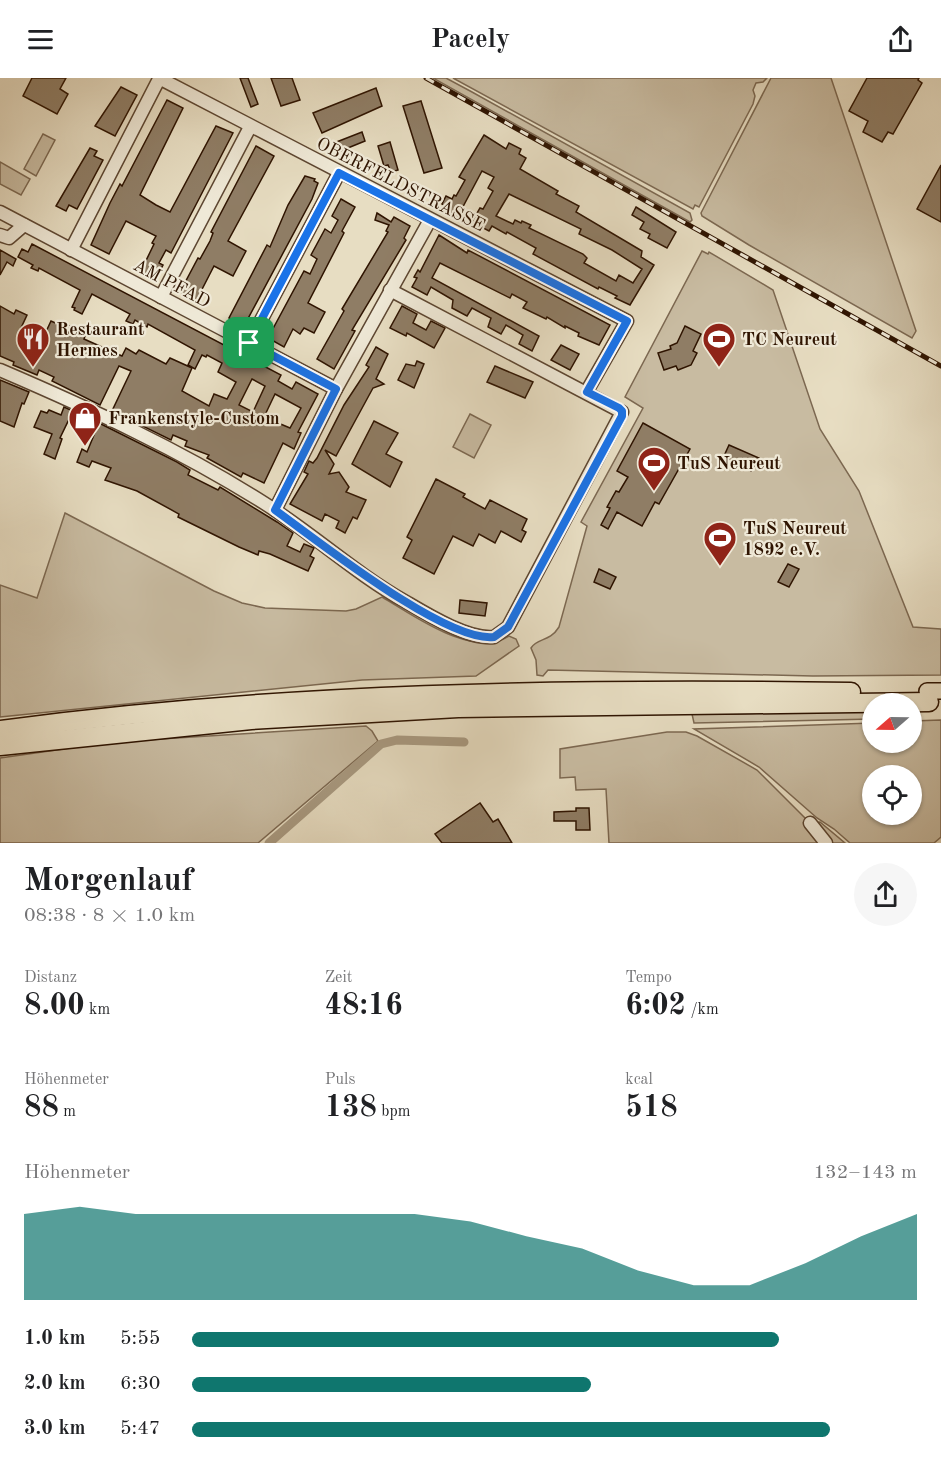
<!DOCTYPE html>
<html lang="de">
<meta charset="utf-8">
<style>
:root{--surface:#fff;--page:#f6f6f6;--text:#202124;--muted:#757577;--accent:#0f766e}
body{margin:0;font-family:"Old Standard TT",serif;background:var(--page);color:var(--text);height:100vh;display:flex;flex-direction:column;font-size:22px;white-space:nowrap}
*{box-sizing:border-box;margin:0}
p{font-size:20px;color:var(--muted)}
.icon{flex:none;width:33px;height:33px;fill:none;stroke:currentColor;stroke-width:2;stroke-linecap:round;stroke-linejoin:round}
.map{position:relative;height:765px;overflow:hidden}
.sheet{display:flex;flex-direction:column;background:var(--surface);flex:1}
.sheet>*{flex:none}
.needle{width:39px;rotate:250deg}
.fabs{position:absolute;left:862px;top:615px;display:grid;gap:12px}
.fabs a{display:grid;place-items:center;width:60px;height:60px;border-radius:50%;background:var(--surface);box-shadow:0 2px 4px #0004;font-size:30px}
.pin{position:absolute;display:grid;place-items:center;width:51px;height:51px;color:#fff;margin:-26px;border-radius:12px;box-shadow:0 3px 9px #0006}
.round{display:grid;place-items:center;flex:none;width:63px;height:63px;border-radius:32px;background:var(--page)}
.head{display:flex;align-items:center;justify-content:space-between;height:102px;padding:0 24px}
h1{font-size:33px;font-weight:700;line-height:45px}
.figures{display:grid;grid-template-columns:repeat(3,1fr);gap:9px;height:102px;padding:6px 24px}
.figures div{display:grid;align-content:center}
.figures b{font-size:30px;font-weight:700}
.figures small{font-size:16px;font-weight:400}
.figures p{font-size:16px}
.chart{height:168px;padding:12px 24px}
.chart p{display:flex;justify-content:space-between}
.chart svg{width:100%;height:108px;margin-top:6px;fill:var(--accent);opacity:.7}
ul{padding:0 24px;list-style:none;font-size:20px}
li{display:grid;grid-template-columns:96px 72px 1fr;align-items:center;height:45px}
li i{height:15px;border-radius:8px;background:var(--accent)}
header{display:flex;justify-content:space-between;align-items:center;height:78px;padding:0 24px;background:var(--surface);font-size:27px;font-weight:700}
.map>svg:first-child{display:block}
.green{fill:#c8bba1;stroke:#7c6851;stroke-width:1.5;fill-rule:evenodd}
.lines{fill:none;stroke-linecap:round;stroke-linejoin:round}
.canal{stroke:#a89980;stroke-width:9}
.building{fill:#8f7d65;stroke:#2f1401;stroke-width:1.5;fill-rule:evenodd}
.minor-casing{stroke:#5d4631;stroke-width:15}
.major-casing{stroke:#2f1401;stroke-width:18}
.highway-casing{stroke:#2f1401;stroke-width:21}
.minor{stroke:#efe9d7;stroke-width:12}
.major{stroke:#e7ddc2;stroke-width:15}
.highway{stroke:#e7ddc2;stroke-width:18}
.rail-casing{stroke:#2f1401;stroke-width:5}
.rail{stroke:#efe9d7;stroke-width:3;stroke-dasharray:9;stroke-linecap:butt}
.route-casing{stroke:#fff;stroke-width:12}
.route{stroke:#1a73e8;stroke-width:8}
.labels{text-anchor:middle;stroke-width:4.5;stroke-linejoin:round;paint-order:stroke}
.street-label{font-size:18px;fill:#2f1401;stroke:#efe9d7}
.poi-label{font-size:18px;font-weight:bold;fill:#2f1401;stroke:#efe9d7;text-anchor:start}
</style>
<header><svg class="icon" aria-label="menu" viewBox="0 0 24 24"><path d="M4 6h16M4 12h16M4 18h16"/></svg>Pacely<svg class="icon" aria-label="share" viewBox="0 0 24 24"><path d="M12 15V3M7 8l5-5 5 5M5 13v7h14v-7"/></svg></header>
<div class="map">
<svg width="941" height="765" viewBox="0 0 941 765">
<rect width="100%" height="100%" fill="#e7ddc2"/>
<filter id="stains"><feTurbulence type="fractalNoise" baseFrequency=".00333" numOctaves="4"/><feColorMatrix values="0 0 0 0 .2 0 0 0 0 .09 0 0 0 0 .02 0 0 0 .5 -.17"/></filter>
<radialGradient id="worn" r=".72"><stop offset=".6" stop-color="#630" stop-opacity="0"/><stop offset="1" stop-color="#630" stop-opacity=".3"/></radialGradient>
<g class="green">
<polygon points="433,0 446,0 472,14 690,135 692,142 690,144"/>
<polygon points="453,0 767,0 763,4 756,5 753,12 755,18 753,26 699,129 695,127 693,131"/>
<polygon points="771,0 831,0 916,253 912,260 749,167 702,138 701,135"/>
<polygon points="43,56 55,62 36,98 24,91"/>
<polygon points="0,84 30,101 21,117 0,106"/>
<path d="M702,173L708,176L709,174L773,212L820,351L859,413L913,549L941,551V597L813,598L548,592L543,598L537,597L536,582L531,570C538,559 549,565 559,549L587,448L581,444L643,330L625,319Z"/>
<polygon points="470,336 491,347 474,380 453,369"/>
<path d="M65,435L214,513L242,525L265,530L346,533L356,531L382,519C415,538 472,581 509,558L516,561L519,568L476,598L362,602L0,639V507L37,520Z"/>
<polygon points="873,631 873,641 694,645 692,636 736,636"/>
<path d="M941,642V759L934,765H850L834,751L817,740L759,689L694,651L873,645V664H912V643ZM873,698H912V736H873Z"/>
<polygon points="366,648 372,653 378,663 258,765 0,765 0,680 113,664"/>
<polygon points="667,654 686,654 697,658 757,692 810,745 820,744 845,765 609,765 606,711 576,712 575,699 560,700 560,671"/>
</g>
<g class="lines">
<polyline class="canal" points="269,765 381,666 397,662 464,664"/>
</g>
<g class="building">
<polygon points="32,0 66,0 60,11 68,16 57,36 23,18"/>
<polygon points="240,0 248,0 258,26 251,29"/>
<polygon points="271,0 292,0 300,22 281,28"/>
<polygon points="867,0 919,0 918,2 922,5 893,56 888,54 882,64 863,54 868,43 849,33"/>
<polygon points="121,9 137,17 115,58 95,48"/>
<polygon points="376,10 382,28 322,55 313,35"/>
<polygon points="167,22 183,30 140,117 156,127 170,134 216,48 233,55 171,175 166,172 159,185 163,187 156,201 141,193 154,166 152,165 156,158 126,143 109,176 91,167 110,125 120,106 122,108"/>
<polygon points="421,23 442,90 424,95 403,28"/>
<polygon points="362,54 365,63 338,74 334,65"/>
<path d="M484,57L506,71L509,65L521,71L519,76L526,80L520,91L558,113L556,116L579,128L576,134L642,173L641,179L654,187L630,227L615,220L617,218L599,209L598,211L533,176L536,170L507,154L506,156L492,148L489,153L472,144L480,130L483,131L493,113L488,110L494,99L482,93L458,138L446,132L447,129L442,126L446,118L452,121L454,117L456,118L465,102L459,99ZM509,116L581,151L579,156L612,172L642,191L633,205L619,197L616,203L584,185L587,180L583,176L529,150L531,147L522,143L521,145L515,142L513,146L496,138Z"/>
<polygon points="390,64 398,92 391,94 388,87 384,88 378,68"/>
<polygon points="256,68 274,78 228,163 246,173 233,198 214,188 196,223 180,214 198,180 200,181 210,163 213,155 211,154"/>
<polygon points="90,70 97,73 94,78 103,82 77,131 69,127 66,133 56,128"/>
<polygon points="941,87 941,144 917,131"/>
<polygon points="305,98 315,101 314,103 318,105 312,121 244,248 229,240 267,167 270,169 288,127"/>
<polygon points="341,121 355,129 342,153 344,155 308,225 325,234 314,255 304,250 300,256 293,251 284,269 268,260 304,193 310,196 317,181 311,177 325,151 331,155 338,142 332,138"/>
<polygon points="636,129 676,154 667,170 648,160 650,156 640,151 644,144 632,137"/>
<polygon points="377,135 391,144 394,139 410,148 404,160 406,162 352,252 355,253 334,291 317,281 344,233 342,231 388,154 386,153 389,147 375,142"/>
<polygon points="439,157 467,175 468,172 610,247 599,267 578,258 579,255 565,248 565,250 547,239 546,241 523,230 527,224 512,216 510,220 440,185 432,200 539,258 532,273 519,266 523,257 506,247 501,256 488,249 491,240 472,230 467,238 452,230 453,222 431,209 427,217 412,209 417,200 414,199 418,192 420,194"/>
<path d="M32,166L281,297L278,303L292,311L296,304L318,316L298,354L301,355L294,371L283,365L264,405L243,395L241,399L207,380L209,377L185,368L187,363L173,357L171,362L112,333L131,293L119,288L100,327L52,303L54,299L39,292L37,297L13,287L14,284L0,278V228L14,236L16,232L27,237L21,250L43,260L51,243L62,248L63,245L86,255L84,261L122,278L126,270L136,276L139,272L166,286L170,280L192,290L182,313L209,328L214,316L227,321L236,304L218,294L222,285L207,277L206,279L202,277L195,291L188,287L195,272L148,246L147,249L135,242L133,246L126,243L130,236L92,216L82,236L74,232L75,230L72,229L80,212L39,190L38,193L31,190L33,187L18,179L22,171L28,174ZM252,301L265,308L253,334L239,327ZM275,316L301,330L290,350L264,339Z"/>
<polygon points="0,172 16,181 13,188 7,184 0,197"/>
<polygon points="402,228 417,236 413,245 426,252 431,243 445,250 434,270 407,255 406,258 390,250"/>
<polygon points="685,248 701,256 693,273 697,275 691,287 678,292 676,288 664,292 658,275 671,271 670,268 677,265"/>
<polygon points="561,267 579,276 570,292 551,282"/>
<polygon points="376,269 388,276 376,301 384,306 373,310 336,378 325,372 334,386 329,396 339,394 349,409 346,414 366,422 357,441 353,439 345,455 336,450 339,443 325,436 322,443 290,426 308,396 304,394 309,383 313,385 317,380 344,327 369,289 366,287"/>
<polygon points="417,283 424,286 414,310 398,302 406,286 415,288"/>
<polygon points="495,288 533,304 525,320 487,304"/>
<polygon points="0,302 29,314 24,326 22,325 14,349 0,343"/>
<polygon points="64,329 73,333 60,360 62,361 55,381 44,376 52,356 34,349 41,333 47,335 49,332 61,337"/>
<polygon points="374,343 398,355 386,376 402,384 390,409 352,386"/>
<polygon points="99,345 177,384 190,392 188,397 218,412 220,409 277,444 293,455 287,468 300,474 304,466 314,470 310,478 314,480 308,493 270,476 259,473 258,477 239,469 178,439 179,436 137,413 105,402 111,390 92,383 89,389 77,384 82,371 87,374"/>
<polygon points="643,345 690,371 659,426 655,424 642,448 617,434 608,451 601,447 610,430 607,429 616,413 619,414 628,399 617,393"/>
<polygon points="729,367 759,380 751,393 724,378"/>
<polygon points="436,401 465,416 463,419 485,431 490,422 527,441 522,452 526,454 521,464 501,453 495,465 479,456 473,468 453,458 434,496 403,480 412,462 407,459"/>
<polygon points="788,486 799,491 789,509 778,504"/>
<polygon points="599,491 616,499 610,511 594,504"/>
<polygon points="460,522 487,525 485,538 459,535"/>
<polygon points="480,725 493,744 498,741 512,765 442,765 435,756"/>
<polygon points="576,730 589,730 590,752 576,752 576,743 554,743 554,734 576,733"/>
</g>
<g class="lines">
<g class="minor-casing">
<g id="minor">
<polyline points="159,0 627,243 587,313"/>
<polyline points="0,134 336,311"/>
<polyline points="0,157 9,160 24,147"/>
<polyline points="71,172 159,1"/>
<polyline points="161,219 250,49"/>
<polyline points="249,265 339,95"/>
<path d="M0,292C91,331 180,372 264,425C313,456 356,496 406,524C428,537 469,562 494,559L508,549L622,334L390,212"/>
<polyline points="275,432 336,311 430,142"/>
<polyline points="810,745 826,765"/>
</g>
</g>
<g class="major-casing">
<polyline id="major" points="927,613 941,613"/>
</g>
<g class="highway-casing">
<g id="highway">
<path d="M0,652C284,614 565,610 851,614"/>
<polyline points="0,668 251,642 458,630 929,624"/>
</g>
</g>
<use href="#minor" class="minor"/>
<use href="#major" class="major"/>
<use href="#highway" class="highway"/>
<g class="rail-casing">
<polyline id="rail" points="426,0 941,288"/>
</g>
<use href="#rail" class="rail"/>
</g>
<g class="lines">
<g class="route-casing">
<path id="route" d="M339,95L627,243L587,314L619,330L622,333V338L508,549L494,559C446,565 317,462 275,432L336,311L249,265Z"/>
</g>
<use href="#route" class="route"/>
</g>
<defs>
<g id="restaurant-pin" transform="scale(1.725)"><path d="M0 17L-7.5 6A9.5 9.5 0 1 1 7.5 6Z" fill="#8f2418" stroke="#efe9d7"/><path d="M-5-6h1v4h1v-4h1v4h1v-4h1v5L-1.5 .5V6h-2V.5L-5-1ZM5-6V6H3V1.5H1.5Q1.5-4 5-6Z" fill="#fff"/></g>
<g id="stadium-pin" transform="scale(1.725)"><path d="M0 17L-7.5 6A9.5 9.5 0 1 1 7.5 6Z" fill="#8f2418" stroke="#efe9d7"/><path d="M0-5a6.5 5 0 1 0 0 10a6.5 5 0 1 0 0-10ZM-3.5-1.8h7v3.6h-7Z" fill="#fff"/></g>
<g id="shop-pin" transform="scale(1.725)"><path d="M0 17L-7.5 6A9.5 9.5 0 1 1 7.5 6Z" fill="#8f2418" stroke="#efe9d7"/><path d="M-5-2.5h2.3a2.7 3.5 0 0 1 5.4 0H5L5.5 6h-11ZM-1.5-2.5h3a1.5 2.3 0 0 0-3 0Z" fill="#fff"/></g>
</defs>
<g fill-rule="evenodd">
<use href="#restaurant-pin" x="33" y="261"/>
<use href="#stadium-pin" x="719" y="261"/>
<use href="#shop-pin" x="85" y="340"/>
<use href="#stadium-pin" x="654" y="385"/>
<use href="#stadium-pin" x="720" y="460"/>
</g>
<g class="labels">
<g class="street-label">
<text transform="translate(401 106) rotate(27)" y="6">OBERFELDSTRASSE</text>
<text transform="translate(172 205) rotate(28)" y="6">AM PFAD</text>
</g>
<g class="poi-label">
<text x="56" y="257">Restaurant<tspan x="56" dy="21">Hermes</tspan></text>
<text x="742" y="267">TC Neureut</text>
<text x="108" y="346">Frankenstyle-Custom</text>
<text x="677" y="391">TuS Neureut</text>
<text x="743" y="456">TuS Neureut<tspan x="743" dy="21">1892 e.V.</tspan></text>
</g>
</g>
<rect width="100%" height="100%" filter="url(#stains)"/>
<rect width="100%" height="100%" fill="url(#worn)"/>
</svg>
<div class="fabs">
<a><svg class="needle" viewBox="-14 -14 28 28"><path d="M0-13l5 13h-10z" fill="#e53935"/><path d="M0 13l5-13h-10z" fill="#757577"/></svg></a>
<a><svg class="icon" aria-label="locate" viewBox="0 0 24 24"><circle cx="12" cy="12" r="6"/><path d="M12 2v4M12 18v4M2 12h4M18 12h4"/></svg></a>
</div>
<div class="pin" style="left:249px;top:265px;background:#1e9e55"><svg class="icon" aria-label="arrive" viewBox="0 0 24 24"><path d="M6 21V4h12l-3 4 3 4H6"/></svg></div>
</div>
<section class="sheet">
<div class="head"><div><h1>Morgenlauf</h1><p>08:38 · 8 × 1.0 km</p></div><a class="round"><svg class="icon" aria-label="share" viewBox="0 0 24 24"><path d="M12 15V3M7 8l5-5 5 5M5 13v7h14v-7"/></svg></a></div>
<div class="figures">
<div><p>Distanz</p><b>8.00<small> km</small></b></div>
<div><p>Zeit</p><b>48:16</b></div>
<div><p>Tempo</p><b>6:02<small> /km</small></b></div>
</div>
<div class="figures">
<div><p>Höhenmeter</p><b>88<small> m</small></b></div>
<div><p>Puls</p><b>138<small> bpm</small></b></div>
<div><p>kcal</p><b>518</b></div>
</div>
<div class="chart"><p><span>Höhenmeter</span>132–143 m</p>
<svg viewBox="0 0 160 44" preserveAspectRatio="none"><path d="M0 44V9L10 6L20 9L30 9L40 9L50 9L60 9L70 9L80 12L90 18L100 23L110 32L120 38L130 38L140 29L150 18L160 9V44z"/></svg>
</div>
<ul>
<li><b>1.0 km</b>5:55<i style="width:81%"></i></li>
<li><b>2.0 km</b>6:30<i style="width:55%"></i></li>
<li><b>3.0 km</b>5:47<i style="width:88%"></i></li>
</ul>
</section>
